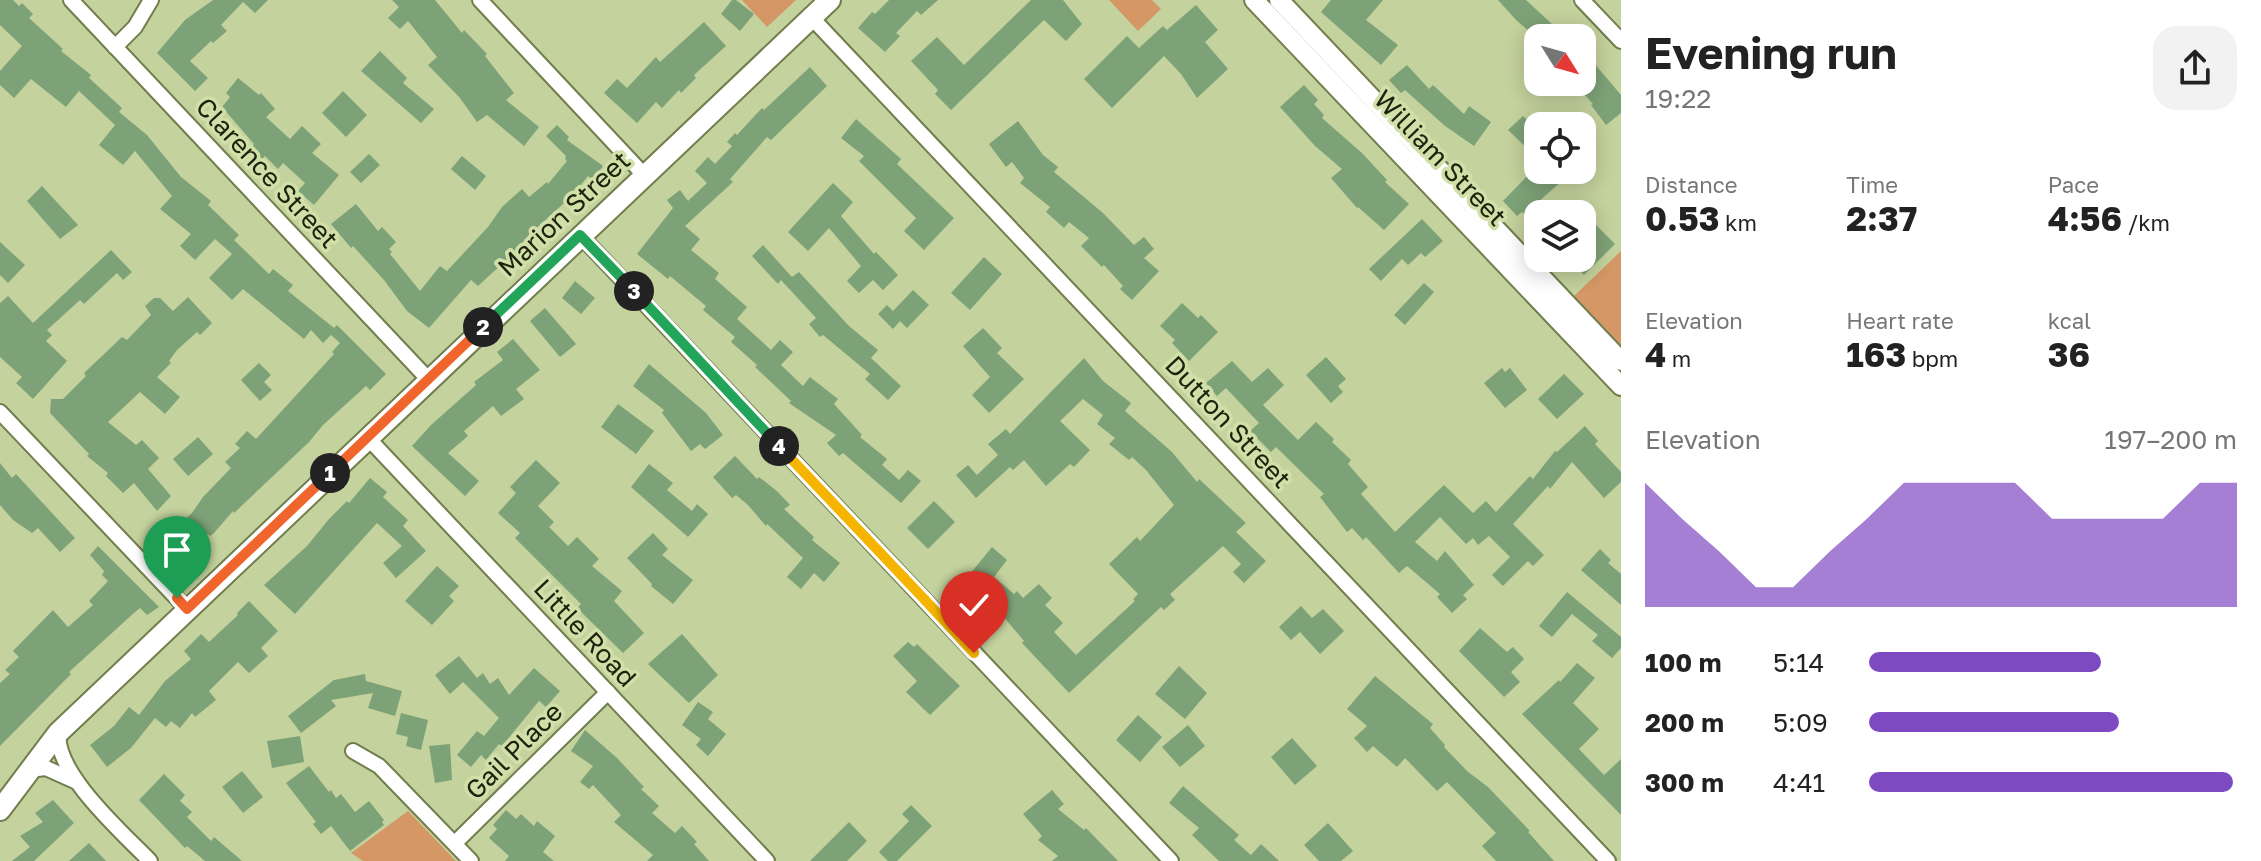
<!DOCTYPE html>
<meta charset="utf-8">
<style>
:root{--surface:#fff;--page:#f2f2f2;--text:#222;--muted:#767676;--accent:#7e4ac2}
body{margin:0;font-family:"Golos Text",sans-serif;background:var(--page);color:var(--text);height:100vh;display:flex;flex-direction:column;font-size:30px;white-space:nowrap}
*{box-sizing:border-box;margin:0}
p{font-size:26px;color:var(--muted)}
.icon{flex:none;width:44px;height:44px;fill:none;stroke:currentColor;stroke-width:2;stroke-linecap:round;stroke-linejoin:round}
.map{position:relative;flex:1;overflow:hidden}
.sheet{display:flex;flex-direction:column;background:var(--surface);width:640px}
.sheet>*{flex:none}
.needle{width:52px;rotate:127deg}
.fabs{position:absolute;left:1524px;top:24px;display:grid;gap:16px}
.fabs a{display:grid;place-items:center;width:72px;height:72px;border-radius:16px;background:var(--surface);box-shadow:0 4px 20px #0003;font-size:40px}
.pin{position:absolute;display:grid;place-items:center;width:68px;height:68px;color:#fff;margin:-82px -34px;border-radius:50% 50% 50% 0;rotate:-45deg;box-shadow:0 0 8px #0007}
.pin .icon{rotate:45deg}
.km{position:absolute;width:40px;height:40px;margin:-20px;border-radius:50%;background:#222;color:#fff;font-size:22px;line-height:40px;text-align:center}
.round{display:grid;place-items:center;flex:none;width:84px;height:84px;border-radius:24px;background:var(--page)}
.head{display:flex;align-items:center;justify-content:space-between;height:136px;padding:0 24px}
h1{font-size:44px;font-weight:700;line-height:60px}
.metrics{display:grid;grid-template-columns:repeat(3,1fr);gap:12px;height:136px;padding:8px 24px}
.metrics div{display:grid;align-content:center}
.metrics b{font-size:34px;font-weight:700}
.metrics small{font-size:22px;font-weight:400}
.metrics p{font-size:22px}
.chart{height:224px;padding:16px 24px}
.chart p{display:flex;justify-content:space-between}
.chart svg{width:100%;height:144px;margin-top:8px;fill:var(--accent);opacity:.7}
ul{padding:0 24px;list-style:none;font-size:26px}
li{display:grid;grid-template-columns:128px 96px 1fr;align-items:center;height:60px}
li i{height:20px;border-radius:10px;background:var(--accent)}
main{display:flex;flex:1;min-height:0}
.map>svg:first-child{display:block}
.green{fill:#d49765}
.building{fill:#7ea277}
.lines{fill:none;stroke-linecap:round;stroke-linejoin:round}
.minor-casing{stroke:#717d4b;stroke-width:18}
.tertiary-casing{stroke:#717d4b;stroke-width:22}
.secondary-casing{stroke:#717d4b;stroke-width:24}
.minor{stroke:#fff;stroke-width:14}
.tertiary{stroke:#fff;stroke-width:18}
.secondary{stroke:#fff;stroke-width:20}
.split-1-casing{stroke:#fff;stroke-width:16}
.split-2-casing{stroke:#fff;stroke-width:16}
.split-3-casing{stroke:#fff;stroke-width:16}
.split-4-casing{stroke:#fff;stroke-width:16}
.split-5-casing{stroke:#fff;stroke-width:16}
.split-6-casing{stroke:#fff;stroke-width:16}
.split-1{stroke:#f0652b;stroke-width:10}
.split-2{stroke:#f0652b;stroke-width:10}
.split-3{stroke:#22a559;stroke-width:10}
.split-4{stroke:#22a559;stroke-width:10}
.split-5{stroke:#f5b400;stroke-width:10}
.split-6{stroke:#f5b400;stroke-width:10}
.labels{text-anchor:middle;stroke-width:7;stroke-linejoin:round;paint-order:stroke}
.street-label{font-size:26px;fill:#1d220d;stroke:#d1dfa9}
</style>
<main>
<div class="map">
<svg width="1621" height="861" viewBox="0 0 1621 861">
<rect width="100%" height="100%" fill="#c4d29d"/>
<g class="green">
<polygon points="742,0 796,0 767,27"/>
<polygon points="1109,0 1152,0 1161,9 1138,31"/>
<polygon points="1621,251 1621,345 1574,296"/>
<polygon points="408,811 456,861 363,861 351,853"/>
</g>
<g class="building">
<polygon points="0,0 13,0 19,6 22,3 33,14 29,18 63,49 61,51 91,75 89,78 122,108 119,112 147,135 181,177 211,201 208,205 239,235 234,240 269,274 273,269 293,285 288,291 304,304 334,328 337,325 386,374 370,390 366,386 323,425 309,442 234,513 233,511 214,533 210,536 208,534 177,567 151,539 166,525 172,532 192,513 203,497 231,468 225,462 240,448 235,444 247,431 256,439 334,354 332,352 340,343 331,335 323,343 311,330 304,339 243,289 232,300 209,278 232,254 215,239 195,260 180,246 191,234 160,209 172,196 135,151 123,165 99,145 115,125 79,91 66,107 31,79 14,98 0,85 0,71 22,46 0,25"/>
<polygon points="213,0 268,0 255,13 243,2 221,25 227,31 213,43 211,41 190,61 208,78 195,91 157,53 185,20"/>
<polygon points="392,0 435,0 462,33 464,30 487,54 485,56 514,93 506,100 539,127 524,146 487,115 477,122 460,98 428,65 437,57 408,21 400,29 388,18 399,7"/>
<polygon points="732,0 736,0 754,14 740,31 721,14"/>
<polygon points="889,0 938,0 921,15 917,11 896,33 900,36 885,52 858,28 872,12 875,14"/>
<polygon points="1031,0 1063,0 1082,24 1066,41 1044,20 951,110 935,94 938,90 911,61 937,37 964,65"/>
<polygon points="1331,0 1383,0 1366,20 1398,45 1381,65 1321,12"/>
<polygon points="1498,0 1526,0 1567,38 1537,38 1516,20"/>
<polygon points="1196,5 1218,30 1205,42 1228,69 1197,98 1181,74 1164,56 1112,108 1084,79 1127,36 1139,48 1163,26 1167,30"/>
<polygon points="704,22 726,46 694,75 696,78 681,93 679,90 662,108 656,102 637,123 604,93 617,79 627,88 656,57 660,62"/>
<polygon points="380,51 407,78 403,83 434,109 421,123 361,71"/>
<polygon points="1588,56 1621,95 1621,113 1606,125 1591,105 1593,104 1573,82 1582,82 1582,62"/>
<polygon points="1407,65 1429,89 1433,85 1464,114 1469,106 1491,122 1474,146 1445,126 1405,90 1401,93 1389,80"/>
<polygon points="810,67 827,86 771,140 767,137 730,179 733,182 685,226 700,239 691,250 719,273 715,279 747,307 737,319 771,350 780,340 793,352 781,365 803,386 810,377 838,399 834,404 862,435 860,437 887,459 882,465 899,480 908,470 921,481 901,503 843,453 839,456 827,443 836,435 789,403 791,401 755,367 757,365 731,342 735,337 703,310 706,306 670,276 668,279 637,254 673,208 667,200 680,190 688,201 707,183 695,171 708,157 715,164 732,146 727,142 735,133 737,135 762,108 764,110"/>
<polygon points="238,78 259,95 261,93 275,109 266,117 290,139 302,126 321,144 312,153 339,175 314,205 298,191 305,183 283,163 278,169 265,156 262,159 251,148 254,144 222,107 230,97 226,93"/>
<polygon points="1304,85 1318,100 1314,104 1324,115 1322,118 1362,153 1387,180 1385,182 1409,204 1384,230 1358,207 1357,208 1331,178 1342,169 1315,146 1280,107"/>
<polygon points="343,91 367,115 346,137 322,113"/>
<polygon points="1523,116 1538,130 1538,147 1532,153 1508,130"/>
<polygon points="856,119 901,159 897,164 954,218 924,250 904,231 916,218 859,161 864,156 841,138"/>
<polygon points="1018,121 1043,155 1058,167 1054,172 1103,213 1134,245 1144,237 1154,249 1144,258 1159,271 1132,300 1120,289 1123,286 1104,265 1102,267 1081,246 1089,238 1069,222 1064,228 1046,212 1050,207 1020,183 1024,178 1012,162 1006,167 989,144"/>
<polygon points="557,125 569,137 567,140 603,166 593,180 588,176 572,196 531,233 517,250 478,286 471,280 429,328 407,311 384,280 353,246 351,248 331,224 356,204 378,231 382,227 396,242 389,249 392,252 390,254 420,291 440,266 447,271 488,227 502,207 522,189 529,197 547,182 548,184 567,161 565,159 566,156 546,136"/>
<polygon points="369,154 380,165 361,183 350,172"/>
<polygon points="462,156 486,176 475,190 451,169"/>
<polygon points="1533,170 1574,170 1536,204 1549,214 1538,214 1538,224 1522,212 1517,216 1503,201"/>
<polygon points="833,183 853,202 841,216 874,254 876,252 898,275 883,290 873,280 859,293 847,281 861,266 829,228 808,251 788,232"/>
<polygon points="42,186 78,225 60,239 27,201"/>
<polygon points="1422,219 1443,241 1425,257 1421,253 1408,265 1402,259 1381,281 1369,269"/>
<polygon points="1591,220 1615,244 1584,275 1567,258 1582,258 1582,230"/>
<polygon points="0,242 25,265 8,283 0,275"/>
<polygon points="763,245 792,277 799,272 849,326 878,350 871,358 901,386 888,400 865,379 870,374 823,335 820,337 809,324 816,318 781,280 778,284 752,256"/>
<polygon points="111,250 132,272 123,280 117,273 84,304 80,300 47,330 52,335 46,341 67,361 33,399 16,383 22,377 0,357 0,303 8,296 33,323"/>
<polygon points="984,257 1002,274 970,310 951,293"/>
<polygon points="575,281 595,298 581,314 562,298"/>
<polygon points="1424,283 1434,292 1405,325 1394,315"/>
<polygon points="913,290 929,305 907,328 900,321 893,329 878,314 887,305 893,311"/>
<polygon points="188,297 212,323 200,335 197,332 177,350 169,361 171,363 157,377 180,397 165,414 140,392 108,422 136,445 142,440 159,458 148,469 171,496 157,511 134,483 123,493 106,476 108,473 87,456 89,454 50,413 51,399 63,399 86,376 84,373 122,337 127,340 151,315 145,306 154,298 160,298 173,311"/>
<polygon points="1182,303 1198,318 1201,315 1218,332 1189,361 1172,343 1175,340 1160,326"/>
<polygon points="545,308 576,344 560,357 530,321"/>
<polygon points="983,328 1002,348 997,353 1024,379 989,413 972,395 990,377 963,346"/>
<polygon points="513,339 540,370 516,389 524,399 501,416 493,406 464,431 468,436 448,453 479,481 465,496 412,446 431,425 476,385 474,382 503,360 497,352"/>
<polygon points="1326,357 1346,379 1338,386 1343,392 1331,403 1306,375"/>
<polygon points="1084,358 1103,381 1131,403 1125,411 1172,452 1197,482 1199,479 1246,523 1236,532 1266,561 1244,583 1233,572 1241,564 1223,546 1170,594 1175,600 1164,610 1161,607 1069,693 1022,643 1024,641 997,609 999,607 965,580 992,547 1007,560 994,577 1014,594 1017,591 1023,598 1039,584 1052,598 1045,605 1063,623 1054,632 1076,655 1135,601 1133,599 1138,594 1109,564 1137,537 1140,541 1174,505 1146,470 1132,457 1129,460 1109,444 1115,438 1097,424 1103,415 1083,399 1060,421 1090,450 1074,467 1070,464 1046,486 1024,460 1013,470 1010,467 976,498 956,475 968,465 977,475 998,455 988,444 1006,429 1010,434"/>
<polygon points="1232,361 1252,382 1268,368 1284,385 1263,405 1298,440 1316,422 1334,439 1332,442 1351,460 1348,464 1368,487 1361,494 1395,532 1444,485 1473,513 1486,501 1496,512 1530,476 1533,479 1555,451 1557,452 1585,426 1598,441 1595,444 1621,472 1621,482 1604,498 1572,462 1550,489 1548,486 1513,524 1544,555 1533,566 1528,561 1503,586 1492,575 1510,557 1489,536 1478,545 1473,538 1466,544 1440,517 1415,542 1437,561 1445,551 1474,585 1463,595 1467,599 1452,613 1437,597 1440,594 1407,566 1399,573 1366,537 1363,540 1352,528 1347,532 1320,497 1324,494 1276,447 1271,452 1250,431 1259,423 1226,388 1217,396 1206,383"/>
<polygon points="259,363 271,375 264,382 272,390 260,401 241,380"/>
<polygon points="649,364 706,413 723,435 705,449 700,444 691,451 662,413 664,410 633,386"/>
<polygon points="1502,368 1505,372 1510,368 1527,390 1505,408 1484,383"/>
<polygon points="1564,374 1584,394 1557,419 1538,399"/>
<polygon points="618,404 654,431 636,454 601,427"/>
<polygon points="198,437 213,454 188,476 173,459"/>
<polygon points="735,456 757,479 759,477 778,492 790,505 784,509 814,537 812,540 840,563 824,582 814,573 801,589 787,577 803,558 767,524 766,526 748,505 736,495 732,498 713,477"/>
<polygon points="536,460 560,483 538,506 554,522 549,527 568,546 577,537 599,559 592,566 622,591 614,601 644,633 623,653 577,608 581,604 515,538 520,533 498,513 516,493 510,487"/>
<polygon points="0,463 12,478 16,474 75,538 60,552 38,528 32,533 13,520 0,505"/>
<polygon points="649,464 673,483 667,490 692,511 697,504 708,514 688,537 631,487"/>
<polygon points="370,478 387,492 383,497 408,520 403,526 426,551 396,578 383,563 402,546 377,523 295,614 264,585 307,546 329,519 347,501 349,503"/>
<polygon points="934,501 955,522 928,549 907,528"/>
<polygon points="653,533 668,549 662,555 693,580 673,604 651,586 652,584 627,558"/>
<polygon points="98,546 159,607 147,615 140,608 135,612 69,672 71,674 0,746 0,683 10,674 5,670 19,657 13,651 53,610 68,627 93,605 89,601 108,581 102,575 104,571 90,555"/>
<polygon points="1600,549 1611,560 1608,563 1621,574 1621,605 1581,570"/>
<polygon points="437,566 459,586 449,596 454,601 432,625 405,601"/>
<polygon points="1567,592 1621,637 1621,648 1612,658 1592,641 1598,635 1572,614 1552,637 1539,626"/>
<polygon points="249,601 278,631 261,648 268,656 249,673 238,662 209,691 216,700 195,717 192,713 180,728 171,721 166,727 155,718 131,748 107,767 90,745 114,726 129,707 139,715 165,681 191,659 184,651 201,634 209,642 238,615 237,613"/>
<polygon points="1301,606 1312,618 1323,609 1344,631 1320,654 1300,632 1291,640 1279,627"/>
<polygon points="1480,628 1507,652 1513,647 1524,659 1511,672 1520,682 1504,697 1459,651"/>
<polygon points="682,634 718,675 689,703 648,664"/>
<polygon points="908,642 914,647 917,644 960,686 930,715 906,692 917,681 893,656"/>
<polygon points="459,656 477,678 483,673 490,684 498,678 509,695 534,668 560,691 546,707 539,701 502,746 499,744 486,760 481,755 471,767 457,755 477,731 484,736 499,718 463,682 450,694 435,675"/>
<polygon points="1577,663 1595,678 1573,703 1599,729 1579,749 1604,775 1621,759 1621,815 1522,714 1559,680 1560,682"/>
<polygon points="1179,666 1207,693 1185,719 1155,694"/>
<polygon points="365,674 366,681 402,691 395,716 368,708 373,693 331,700 336,706 301,733 288,716 334,680"/>
<polygon points="1375,676 1433,724 1430,728 1445,745 1444,747 1467,771 1488,787 1530,831 1528,832 1554,861 1496,861 1482,846 1496,833 1447,782 1437,791 1405,758 1397,767 1373,746 1367,752 1354,738 1367,726 1347,709"/>
<polygon points="698,702 713,712 708,719 726,734 708,756 696,745 701,739 682,725"/>
<polygon points="401,713 428,720 421,750 406,746 408,737 396,734"/>
<polygon points="1138,715 1162,737 1140,762 1116,740"/>
<polygon points="1188,725 1205,746 1180,767 1162,747"/>
<polygon points="585,730 617,758 644,787 641,789 659,806 652,813 675,833 682,826 697,842 694,844 709,861 647,861 653,855 614,822 621,815 593,785 589,789 580,782 593,766 571,751"/>
<polygon points="300,736 304,762 272,768 267,741"/>
<polygon points="1292,738 1317,766 1295,785 1271,757"/>
<polygon points="450,744 452,780 435,783 429,746"/>
<polygon points="309,766 329,792 331,790 336,798 341,794 355,812 369,801 384,820 382,822 384,825 350,851 331,826 321,834 313,824 316,822 286,783"/>
<polygon points="242,771 263,797 243,813 222,787"/>
<polygon points="164,774 185,795 180,801 192,812 187,817 211,841 214,837 242,861 205,861 187,846 185,848 139,800"/>
<polygon points="1183,786 1239,835 1234,840 1251,855 1261,844 1279,861 1219,861 1192,835 1199,828 1169,803"/>
<polygon points="1052,790 1064,804 1058,809 1084,830 1086,828 1118,861 1052,861 1058,856 1038,840 1042,836 1023,814"/>
<polygon points="53,800 74,823 34,861 12,861 30,847 20,836 43,822 35,813"/>
<polygon points="911,805 932,826 897,861 888,861 879,852 909,821 902,814"/>
<polygon points="506,810 516,819 521,814 534,826 537,821 555,836 543,852 554,861 505,861 509,856 489,838 497,829 493,825"/>
<polygon points="849,822 867,841 847,861 810,861"/>
<polygon points="1328,823 1353,851 1341,861 1319,861 1304,845"/>
<polygon points="89,843 106,861 69,861"/>
</g>
<g class="lines">
<g class="minor-casing">
<g id="minor">
<polyline points="71,0 428,379"/>
<polyline points="480,0 644,175"/>
<polyline points="1582,0 1621,41"/>
<polyline points="811,17 1608,861"/>
<polyline points="115,47 135,27 151,0"/>
<polyline points="580,235 1171,861"/>
<polyline points="0,412 187,609"/>
<polyline points="367,437 767,861"/>
<path d="M59,731C52,771 123,833 150,861"/>
<polyline points="353,751 379,766 471,861"/>
<polyline points="28,770 46,768 75,781"/>
<polyline points="455,843 608,692"/>
</g>
</g>
<g class="tertiary-casing">
<g id="tertiary">
<polyline points="1254,0 1621,386"/>
<polyline points="1279,0 1621,361"/>
</g>
</g>
<g class="secondary-casing">
<polyline id="secondary" points="0,810 58,733 830,0"/>
</g>
<use href="#minor" class="minor"/>
<use href="#tertiary" class="tertiary"/>
<use href="#secondary" class="secondary"/>
</g>
<g class="lines">
<g class="split-1-casing">
<polyline id="split-1" points="177,598 187,609 330,473"/>
</g>
<g class="split-2-casing">
<polyline id="split-2" points="330,473 483,327"/>
</g>
<g class="split-3-casing">
<polyline id="split-3" points="483,327 580,235 634,291"/>
</g>
<g class="split-4-casing">
<polyline id="split-4" points="634,291 779,446"/>
</g>
<g class="split-5-casing">
<polyline id="split-5" points="779,446 925,600"/>
</g>
<g class="split-6-casing">
<polyline id="split-6" points="925,600 974,653"/>
</g>
<use href="#split-1" class="split-1"/>
<use href="#split-2" class="split-2"/>
<use href="#split-3" class="split-3"/>
<use href="#split-4" class="split-4"/>
<use href="#split-5" class="split-5"/>
<use href="#split-6" class="split-6"/>
</g>
<g class="labels">
<g class="street-label">
<text transform="translate(1440 158) rotate(46)" y="9">William Street</text>
<text transform="translate(267 173) rotate(47)" y="9">Clarence Street</text>
<text transform="translate(564 214) rotate(-43)" y="9">Marion Street</text>
<text transform="translate(1228 422) rotate(47)" y="9">Dutton Street</text>
<text transform="translate(585 633) rotate(47)" y="9">Little Road</text>
<text transform="translate(514 751) rotate(-45)" y="9">Gail Place</text>
</g>
</g>
</svg>
<div class="fabs">
<a><svg class="needle" viewBox="-14 -14 28 28"><path d="M0-13l5 13h-10z" fill="#e53935"/><path d="M0 13l5-13h-10z" fill="#767676"/></svg></a>
<a><svg class="icon" aria-label="locate" viewBox="0 0 24 24"><circle cx="12" cy="12" r="6"/><path d="M12 2v4M12 18v4M2 12h4M18 12h4"/></svg></a>
<a><svg class="icon" aria-label="layers" viewBox="0 0 24 24"><path d="M12 4l9 5-9 5-9-5zM3 14l9 5 9-5"/></svg></a>
</div>
<div class="pin" style="left:177px;top:598px;background:#1e9e55"><svg class="icon" aria-label="arrive" viewBox="0 0 24 24"><path d="M6 21V4h12l-3 4 3 4H6"/></svg></div>
<div class="pin" style="left:974px;top:653px;background:#d93025"><svg class="icon" aria-label="check" viewBox="0 0 24 24"><path d="M5 12l5 5 9-10"/></svg></div>
<b class="km" style="left:330px;top:473px">1</b>
<b class="km" style="left:483px;top:327px">2</b>
<b class="km" style="left:634px;top:291px">3</b>
<b class="km" style="left:779px;top:446px">4</b>
</div>
<section class="sheet">
<div class="head"><div><h1>Evening run</h1><p>19:22</p></div><a class="round"><svg class="icon" aria-label="share" viewBox="0 0 24 24"><path d="M12 15V3M7 8l5-5 5 5M5 13v7h14v-7"/></svg></a></div>
<div class="metrics">
<div><p>Distance</p><b>0.53<small> km</small></b></div>
<div><p>Time</p><b>2:37</b></div>
<div><p>Pace</p><b>4:56<small> /km</small></b></div>
</div>
<div class="metrics">
<div><p>Elevation</p><b>4<small> m</small></b></div>
<div><p>Heart rate</p><b>163<small> bpm</small></b></div>
<div><p>kcal</p><b>36</b></div>
</div>
<div class="chart"><p><span>Elevation</span>197–200 m</p>
<svg viewBox="0 0 160 44" preserveAspectRatio="none"><path d="M0 44V6L10 17L20 27L30 38L40 38L50 27L60 17L70 6L80 6L90 6L100 6L110 17L120 17L130 17L140 17L150 6L160 6V44z"/></svg>
</div>
<ul>
<li><b>100 m</b>5:14<i style="width:63%"></i></li>
<li><b>200 m</b>5:09<i style="width:68%"></i></li>
<li><b>300 m</b>4:41<i style="width:99%"></i></li>
</ul>
</section>
</main>
